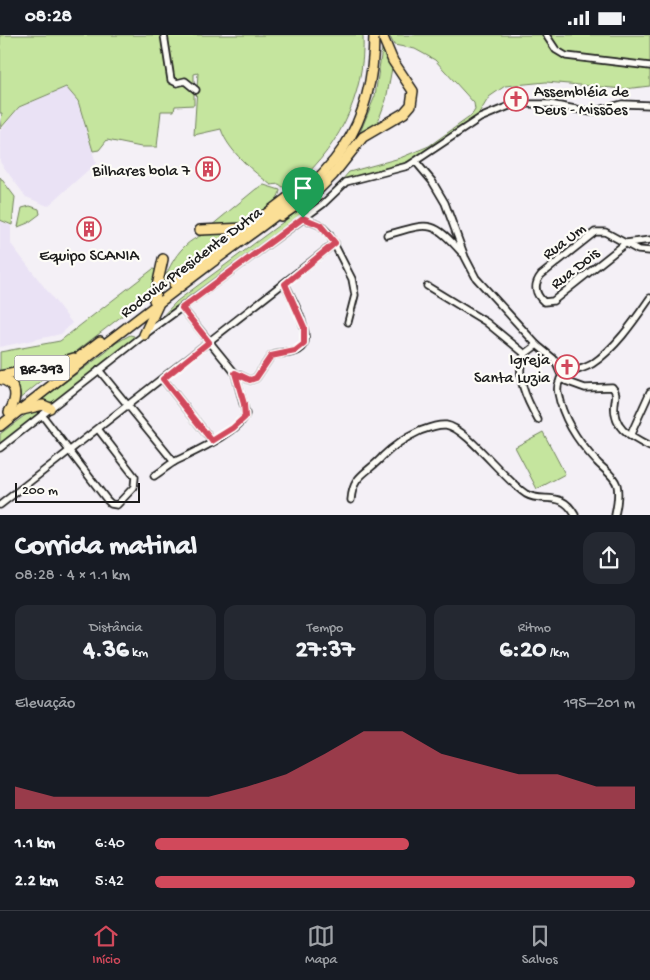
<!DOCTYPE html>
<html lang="pt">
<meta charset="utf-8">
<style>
:root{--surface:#171b24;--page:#242831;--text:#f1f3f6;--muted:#9ea1a6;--line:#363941;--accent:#d1495b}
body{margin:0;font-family:"Gochi Hand",sans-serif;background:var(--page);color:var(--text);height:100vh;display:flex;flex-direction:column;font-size:19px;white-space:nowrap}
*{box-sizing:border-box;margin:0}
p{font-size:16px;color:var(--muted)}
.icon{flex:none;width:28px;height:28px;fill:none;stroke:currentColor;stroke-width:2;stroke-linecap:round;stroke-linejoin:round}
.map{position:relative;height:480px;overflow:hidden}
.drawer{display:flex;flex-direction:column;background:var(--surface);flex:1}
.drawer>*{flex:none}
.scale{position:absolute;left:15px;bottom:12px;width:125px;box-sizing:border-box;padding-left:5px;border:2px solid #1c1c1c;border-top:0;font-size:14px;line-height:18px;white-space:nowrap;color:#1c1c1c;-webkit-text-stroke:4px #fdfcf7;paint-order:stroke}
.pin{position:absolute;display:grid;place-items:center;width:42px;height:42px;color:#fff;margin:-51px -21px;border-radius:50% 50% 50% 0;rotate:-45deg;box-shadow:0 0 5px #0007}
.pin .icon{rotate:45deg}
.round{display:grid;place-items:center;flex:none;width:52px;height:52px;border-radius:15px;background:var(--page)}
.summary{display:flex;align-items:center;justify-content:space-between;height:85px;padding:0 15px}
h1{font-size:28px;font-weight:700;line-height:38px}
.metrics{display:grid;grid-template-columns:repeat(3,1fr);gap:8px;height:85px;padding:5px 15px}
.metrics div{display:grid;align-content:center;border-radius:12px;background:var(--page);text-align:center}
.metrics b{font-size:25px;font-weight:700}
.metrics small{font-size:14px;font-weight:400}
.metrics p{font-size:14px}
.chart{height:140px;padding:10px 15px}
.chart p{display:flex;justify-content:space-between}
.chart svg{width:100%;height:90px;margin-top:5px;fill:var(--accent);opacity:.7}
ul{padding:0 15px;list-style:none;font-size:16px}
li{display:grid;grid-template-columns:80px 60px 1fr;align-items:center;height:38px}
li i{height:12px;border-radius:6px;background:var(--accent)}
.status{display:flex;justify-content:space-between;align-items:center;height:35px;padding:0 25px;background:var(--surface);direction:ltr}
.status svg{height:14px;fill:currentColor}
.dock{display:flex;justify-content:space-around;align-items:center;height:70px;border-top:1px solid var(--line);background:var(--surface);font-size:14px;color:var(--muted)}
.dock a{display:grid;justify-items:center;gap:2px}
.dock .current{color:var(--accent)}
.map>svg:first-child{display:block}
.built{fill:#eae2f5}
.green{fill:#c5e59e;stroke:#70805d}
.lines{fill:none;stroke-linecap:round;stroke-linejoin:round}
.minor-casing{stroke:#1c1c1c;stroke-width:9}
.highway-casing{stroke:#1c1c1c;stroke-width:12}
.minor{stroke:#fdfcf7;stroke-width:5.5}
.highway{stroke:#fbdf96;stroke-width:9}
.route-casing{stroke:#fff;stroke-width:10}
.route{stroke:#d1495b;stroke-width:6}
.labels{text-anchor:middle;stroke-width:4.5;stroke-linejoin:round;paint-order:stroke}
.shield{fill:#fdfcf7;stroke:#605f5e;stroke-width:1}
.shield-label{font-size:15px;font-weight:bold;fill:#1c1c1c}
.poi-label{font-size:16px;fill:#1c1c1c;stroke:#fdfcf7;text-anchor:end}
.street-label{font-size:16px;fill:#1c1c1c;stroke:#fdfcf7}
</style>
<div class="status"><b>08:28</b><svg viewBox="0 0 49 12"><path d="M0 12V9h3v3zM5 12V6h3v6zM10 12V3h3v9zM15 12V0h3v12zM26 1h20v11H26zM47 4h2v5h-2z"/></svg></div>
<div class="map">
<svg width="650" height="480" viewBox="0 0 650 480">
<rect width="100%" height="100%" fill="#f4f0f6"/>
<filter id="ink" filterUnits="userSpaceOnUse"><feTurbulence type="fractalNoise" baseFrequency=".02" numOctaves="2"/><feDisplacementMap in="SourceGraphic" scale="10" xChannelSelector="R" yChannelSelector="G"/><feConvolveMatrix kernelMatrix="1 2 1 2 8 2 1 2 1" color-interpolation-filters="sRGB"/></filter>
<g filter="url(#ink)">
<g class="built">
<polygon points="66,52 77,66 96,128 48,171 26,162 0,127 0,96 19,73"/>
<polygon points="0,186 11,191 11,209 72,288 61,299 0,312"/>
</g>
<g class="green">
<path d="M0,0H363C366,62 336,118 288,156L279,149L271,150C253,136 228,116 221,94L194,100L198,38L194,39V70L175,71L174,76H161L157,112H141L107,105L99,115L93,116L78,66L66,52L19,72L0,94L2,78H0Z"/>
<polygon points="389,0 650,0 650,51 624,54 546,47 505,51 489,62 477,82 468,89 413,125 348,145 318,172 300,182 153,291 177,266 306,170 327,162 349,137 400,123 429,111 471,81 475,75 474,68 435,25 415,14 394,10"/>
<polygon points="382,14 392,33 386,65 377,89 359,100 375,61"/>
<polygon points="0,142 15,162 12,190 0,185"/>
<path d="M264,150L280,155C280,167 254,185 243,188C233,191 221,190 211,191L256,154Z"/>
<polygon points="30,171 39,174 40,179 28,188 18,192 22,173"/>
<path d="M206,199H232L162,250C170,229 181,206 206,199Z"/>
<polygon points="153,234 156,235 150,259 73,319 0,338 0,317 60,306"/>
<polygon points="130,300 134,301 134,306 55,366 33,371 106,317 116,308"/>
<polygon points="55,335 18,365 11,345"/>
<polygon points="45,374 0,410 0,399 28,378"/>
<polygon points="543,397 565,439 537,454 515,412"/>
</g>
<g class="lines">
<g class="minor-casing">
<g id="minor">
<polyline points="164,0 171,45 177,48 185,46 196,55"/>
<polyline points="546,0 556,15 566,21 650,31"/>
<polyline points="416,127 432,146 445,168 465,222 476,243 537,310 554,324 562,342"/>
<polyline points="303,183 320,190 329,199 352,244 355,260 348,287"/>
<path d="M387,200C429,188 432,184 462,218"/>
<path d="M650,205L626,208L553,266L544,267C535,259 533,250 541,240L595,197H605L638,215L650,216"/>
<polyline points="427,251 486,287 525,319 537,310"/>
<path d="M525,319C513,339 528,367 538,385"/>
<polyline points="99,335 174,427"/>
<path d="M235,338L250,345L256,343L271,321C280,317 290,320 299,315C317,305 291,262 285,249"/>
<polyline points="163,344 212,406"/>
<path d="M560,344L585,353L612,352C617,357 616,360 615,367C611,393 630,402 650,412"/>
<polyline points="42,380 107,465 111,469 117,470 134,452 135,442 98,394"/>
<polyline points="630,401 650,357"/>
<polyline points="0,413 144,300 323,169 346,147 408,131 480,83 514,69 549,69 591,77 622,69 650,70"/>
<path d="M154,441C161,437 167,431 174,427C191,418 239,398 246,379L235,338L182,273"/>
<path d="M351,465C353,439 367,439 383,421C394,410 405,403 420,396C428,393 437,389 446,390C467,393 504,445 526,459C543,469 561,454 575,480"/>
<polyline points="0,470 335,208"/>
<path d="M615,480C617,471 619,459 617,450C614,440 603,434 597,427C578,407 563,385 558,358C554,337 579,337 592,329C616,313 634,286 650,263"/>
</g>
</g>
<g class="highway-casing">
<g id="highway">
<polyline points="281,181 317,156 333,140 363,102 404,78 411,70 413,56 393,26 382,0"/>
<polyline points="200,195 247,193"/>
<polyline points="174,249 295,157"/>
<polyline points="154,265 163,224"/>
<polyline points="144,300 158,270"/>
<polyline points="57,339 100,306"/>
<polyline points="0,341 45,332 74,323"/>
<path d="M0,344C18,348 18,363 9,377"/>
<polyline points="22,375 43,370 50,373"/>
<path d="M0,391C69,336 140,282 210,229C257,193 311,161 344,112C366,79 374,39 374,0"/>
</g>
</g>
<use href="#minor" class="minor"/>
<use href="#highway" class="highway"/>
</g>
</g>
<g class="lines" filter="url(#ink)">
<g class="route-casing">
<polygon id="route" points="303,183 320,190 335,208 285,249 304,292 304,309 295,316 271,321 256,343 250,345 235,338 244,369 245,382 233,393 212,406 163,344 209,307 182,273"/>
</g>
<use href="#route" class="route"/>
</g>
<defs>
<g id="church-ring" transform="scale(1.25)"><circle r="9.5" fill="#fdfcf7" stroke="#d1495b" stroke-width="1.5"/><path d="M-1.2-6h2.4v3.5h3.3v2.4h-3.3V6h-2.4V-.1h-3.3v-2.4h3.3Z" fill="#d1495b"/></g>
<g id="building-ring" transform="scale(1.25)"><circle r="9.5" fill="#fdfcf7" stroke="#d1495b" stroke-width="1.5"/><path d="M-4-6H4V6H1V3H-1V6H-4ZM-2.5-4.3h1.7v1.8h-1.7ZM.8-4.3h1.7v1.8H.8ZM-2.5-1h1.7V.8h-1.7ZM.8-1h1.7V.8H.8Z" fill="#d1495b"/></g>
</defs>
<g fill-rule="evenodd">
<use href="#church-ring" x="516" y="64"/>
<use href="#building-ring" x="208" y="134"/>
<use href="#building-ring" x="89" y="194"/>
<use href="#church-ring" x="567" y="332"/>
</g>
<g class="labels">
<rect class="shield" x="14.5" y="320.5" width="55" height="25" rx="4"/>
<g class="shield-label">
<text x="42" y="338">BR-393</text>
</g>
<g class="poi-label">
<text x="534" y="61" text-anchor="start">Assembléia de<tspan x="534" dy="18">Deus - Missões</tspan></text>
<text x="190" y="140">Bilhares bola 7</text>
<text x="89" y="225" text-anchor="middle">Equipo SCANIA</text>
<text x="550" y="329">Igreja<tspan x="550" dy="18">Santa Luzia</tspan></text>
</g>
<g class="street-label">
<text transform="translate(563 205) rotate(-37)" y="6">Rua Um</text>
<text transform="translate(190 226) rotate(-37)" y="6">Rodovia Presidente Dutra</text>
<text transform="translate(574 232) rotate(-38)" y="6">Rua Dois</text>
</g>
</g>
</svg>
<div class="scale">200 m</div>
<div class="pin" style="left:303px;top:183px;background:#1e9e55"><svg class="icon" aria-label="arrive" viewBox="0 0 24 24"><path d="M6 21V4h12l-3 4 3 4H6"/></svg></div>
</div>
<section class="drawer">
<div class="summary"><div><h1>Corrida matinal</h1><p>08:28 · 4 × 1.1 km</p></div><a class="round"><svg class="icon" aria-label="share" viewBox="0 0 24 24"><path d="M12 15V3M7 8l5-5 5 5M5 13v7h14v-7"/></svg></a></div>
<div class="metrics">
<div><p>Distância</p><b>4.36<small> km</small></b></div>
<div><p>Tempo</p><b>27:37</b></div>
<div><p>Ritmo</p><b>6:20<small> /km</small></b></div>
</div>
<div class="chart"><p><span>Elevação</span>195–201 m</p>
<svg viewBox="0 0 160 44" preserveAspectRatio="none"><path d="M0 44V33L10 38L20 38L30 38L40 38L50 38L60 33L70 27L80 17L90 6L100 6L110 17L120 22L130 27L140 27L150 33L160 33V44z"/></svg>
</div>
<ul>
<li><b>1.1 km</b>6:40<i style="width:53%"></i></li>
<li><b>2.2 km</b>5:42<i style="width:100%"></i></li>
</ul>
</section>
<nav class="dock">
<a class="current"><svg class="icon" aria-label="home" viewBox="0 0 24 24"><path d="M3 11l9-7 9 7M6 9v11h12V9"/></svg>Início</a>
<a><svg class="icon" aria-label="map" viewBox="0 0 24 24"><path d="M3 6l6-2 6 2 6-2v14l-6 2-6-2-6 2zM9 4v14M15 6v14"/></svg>Mapa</a>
<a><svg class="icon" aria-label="saved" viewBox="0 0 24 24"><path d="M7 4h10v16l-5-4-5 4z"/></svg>Salvos</a>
</nav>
